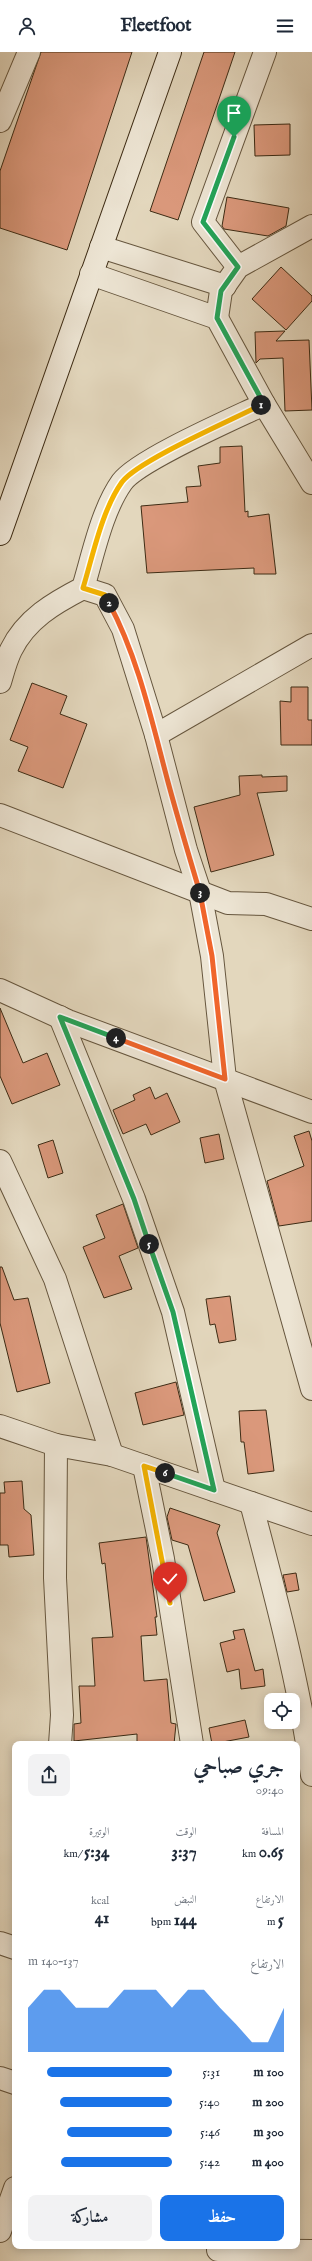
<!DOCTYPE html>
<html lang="ar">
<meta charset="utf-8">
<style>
:root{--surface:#fff;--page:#f2f2f3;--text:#1f2937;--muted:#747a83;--accent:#1a73e8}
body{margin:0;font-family:"IM FELL English",Amiri,serif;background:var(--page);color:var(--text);direction:rtl;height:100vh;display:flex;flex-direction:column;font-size:15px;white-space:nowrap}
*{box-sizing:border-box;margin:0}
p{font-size:13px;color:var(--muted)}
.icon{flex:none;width:22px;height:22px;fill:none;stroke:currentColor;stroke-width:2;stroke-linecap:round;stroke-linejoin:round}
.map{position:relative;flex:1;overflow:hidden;direction:ltr}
.drawer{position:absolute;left:12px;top:1689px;width:288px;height:508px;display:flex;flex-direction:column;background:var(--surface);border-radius:8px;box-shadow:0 2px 10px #0003;direction:rtl}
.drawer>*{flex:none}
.fabs{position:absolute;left:264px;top:1641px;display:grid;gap:8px}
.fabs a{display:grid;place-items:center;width:36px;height:36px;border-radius:8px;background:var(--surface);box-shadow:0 2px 10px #0003;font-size:20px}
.pin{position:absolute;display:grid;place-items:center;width:34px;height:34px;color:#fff;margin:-41px -17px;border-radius:50% 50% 50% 0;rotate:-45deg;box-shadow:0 0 4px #0007}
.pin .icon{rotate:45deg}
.km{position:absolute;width:20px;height:20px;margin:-10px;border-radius:50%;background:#222;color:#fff;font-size:11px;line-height:20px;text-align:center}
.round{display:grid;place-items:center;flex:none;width:42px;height:42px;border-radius:8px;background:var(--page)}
.headline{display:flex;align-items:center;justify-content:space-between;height:68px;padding:0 16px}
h1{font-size:22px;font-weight:700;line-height:30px}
.stats{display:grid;grid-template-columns:repeat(3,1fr);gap:6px;height:68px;padding:4px 16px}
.stats div{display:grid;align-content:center}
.stats b{font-size:17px;font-weight:700}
.stats small{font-size:11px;font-weight:400}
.stats p{font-size:11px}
.chart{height:112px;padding:8px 16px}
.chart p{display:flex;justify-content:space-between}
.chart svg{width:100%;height:72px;margin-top:4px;fill:var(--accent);opacity:.7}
.primary-button{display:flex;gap:8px;margin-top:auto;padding:8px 16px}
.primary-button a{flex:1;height:46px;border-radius:8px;background:var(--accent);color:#fff;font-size:16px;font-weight:700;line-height:46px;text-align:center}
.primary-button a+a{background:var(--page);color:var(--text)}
ul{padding:0 16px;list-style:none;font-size:13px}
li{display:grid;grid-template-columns:64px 48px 1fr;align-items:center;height:30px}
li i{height:10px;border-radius:5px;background:var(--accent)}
header{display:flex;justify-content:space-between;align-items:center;height:52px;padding:0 16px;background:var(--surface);font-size:18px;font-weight:700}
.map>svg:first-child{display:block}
.building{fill:#da987b;stroke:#3d2b14}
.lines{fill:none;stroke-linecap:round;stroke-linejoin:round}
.street-casing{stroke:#66563e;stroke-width:24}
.secondary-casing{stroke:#3d2b14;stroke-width:24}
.street{stroke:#ede5d4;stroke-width:22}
.secondary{stroke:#ede5d4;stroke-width:22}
.split-1-casing{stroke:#fff;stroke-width:8}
.split-2-casing{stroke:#fff;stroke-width:8}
.split-3-casing{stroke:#fff;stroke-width:8}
.split-4-casing{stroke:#fff;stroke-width:8}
.split-5-casing{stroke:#fff;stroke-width:8}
.split-6-casing{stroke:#fff;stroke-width:8}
.split-7-casing{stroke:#fff;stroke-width:8}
.split-1{stroke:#22a559;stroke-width:5}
.split-2{stroke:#f5b400;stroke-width:5}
.split-3{stroke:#f0652b;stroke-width:5}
.split-4{stroke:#f0652b;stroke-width:5}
.split-5{stroke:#22a559;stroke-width:5}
.split-6{stroke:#22a559;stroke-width:5}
.split-7{stroke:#f5b400;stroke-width:5}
</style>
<header><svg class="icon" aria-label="menu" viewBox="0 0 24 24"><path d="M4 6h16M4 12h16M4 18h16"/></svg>Fleetfoot<svg class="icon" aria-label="person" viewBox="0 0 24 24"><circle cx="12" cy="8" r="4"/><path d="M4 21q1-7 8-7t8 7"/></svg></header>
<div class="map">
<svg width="312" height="2209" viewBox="0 0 312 2209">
<rect width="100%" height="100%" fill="#e3d7bd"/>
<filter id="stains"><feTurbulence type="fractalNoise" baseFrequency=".005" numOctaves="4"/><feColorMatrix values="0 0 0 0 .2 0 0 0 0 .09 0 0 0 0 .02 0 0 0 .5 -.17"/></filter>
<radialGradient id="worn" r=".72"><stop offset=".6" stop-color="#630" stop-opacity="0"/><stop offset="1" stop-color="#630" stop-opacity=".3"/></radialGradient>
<g class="building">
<polygon points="41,0 132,0 67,198 0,176 0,119"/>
<polygon points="204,0 235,0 178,168 150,159"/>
<polygon points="290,72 290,103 255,104 254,73"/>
<polygon points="227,145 289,156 286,174 268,184 224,177 222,174"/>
<polygon points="281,215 312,244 312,249 286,278 252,247"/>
<polygon points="285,279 276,289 309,288 312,358 285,359 283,306 260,307 256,311 255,280"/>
<polygon points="242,394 245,460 248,459 248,465 269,462 276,522 254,522 254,516 147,521 141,454 188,450 186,435 201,434 198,414 220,411 220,395"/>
<polygon points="32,631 67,644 60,662 87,672 63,736 18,719 28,695 10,688"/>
<polygon points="291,635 308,635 308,668 312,668 312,693 281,693 280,649 291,650"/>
<polygon points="262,723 262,725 287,724 287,739 257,741 274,803 211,820 194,755 240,743 239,724"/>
<polygon points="0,956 23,1011 47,1001 60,1033 12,1052 0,1024"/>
<polygon points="150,1035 155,1047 167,1041 180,1070 151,1083 146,1072 123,1082 113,1058 135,1048 133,1043"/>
<polygon points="309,1079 312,1089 312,1169 279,1174 267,1129 304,1114 294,1084"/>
<polygon points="219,1082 224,1107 205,1111 200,1086"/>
<polygon points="53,1088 63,1121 48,1126 38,1093"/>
<polygon points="123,1152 138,1196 119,1204 132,1237 104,1246 83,1195 105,1186 96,1163"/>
<polygon points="0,1215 2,1215 14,1248 28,1246 50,1331 17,1340 0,1271"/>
<polygon points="230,1244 236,1288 219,1291 215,1272 210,1273 206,1247"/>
<polygon points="176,1330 184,1363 143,1373 135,1341"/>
<polygon points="266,1358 274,1419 248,1422 244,1390 241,1390 239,1359"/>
<polygon points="22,1429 24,1457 31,1463 34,1503 9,1505 8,1493 0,1493 0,1441 5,1441 4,1430"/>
<polygon points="170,1456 220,1473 217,1481 235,1540 204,1549 188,1493 172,1488 167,1465"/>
<polygon points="146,1485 157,1565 155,1565 157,1583 141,1584 144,1629 167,1627 171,1671 176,1672 174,1692 137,1692 137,1682 74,1689 74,1672 81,1671 79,1634 95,1634 92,1586 113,1585 105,1511 102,1512 99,1491"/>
<polygon points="296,1521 299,1538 287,1540 283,1523"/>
<polygon points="244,1577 255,1619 263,1617 265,1634 241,1637 239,1617 227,1620 220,1591 235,1587 233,1579"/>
<polygon points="245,1668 249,1685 212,1692 209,1676"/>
</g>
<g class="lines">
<g class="street-casing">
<g id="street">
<polyline points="0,69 29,0"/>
<polyline points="101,195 225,234"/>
<polyline points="238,215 203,170 265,0"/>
<polyline points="91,222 217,266 264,352 312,431"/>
<polyline points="217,266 221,239 238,215 312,174"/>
<polyline points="83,536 105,543 123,577 156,683 186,798 200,840 212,904 225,1027 312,1337"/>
<path d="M0,630C3,620 6,608 11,598C26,567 54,551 83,536C93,503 102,458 122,430C138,408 235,366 264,352"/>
<polyline points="156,683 312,593"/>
<polyline points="0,763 228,851 266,852 312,867"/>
<polyline points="0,938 68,969 312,1060"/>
<polyline points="60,965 134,1147 173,1260 214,1438"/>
<polyline points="0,1109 55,1227 112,1403"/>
<polyline points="0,1374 56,1393 112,1403 312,1472"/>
<polyline points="56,1393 55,1526 62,1663 60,1692"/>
<polyline points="144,1414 163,1507 192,1692"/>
<path d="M251,1451C275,1541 299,1631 312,1723"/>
<polyline points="0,1891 15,1896"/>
<polyline points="0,2026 15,2031"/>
<polyline points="0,2179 15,2136"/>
<polyline points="218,2198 312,2199"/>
</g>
</g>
<g class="secondary-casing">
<polyline id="secondary" points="0,482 170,0"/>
</g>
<use href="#street" class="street"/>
<use href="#secondary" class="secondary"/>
</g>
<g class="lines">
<g class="split-1-casing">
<polyline id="split-1" points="234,85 203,170 238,215 221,239 217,266 264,352 261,353"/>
</g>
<g class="split-2-casing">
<path id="split-2" d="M109,551L105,543L83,536C93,503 102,458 122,430C139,408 232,368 261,353"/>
</g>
<g class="split-3-casing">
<path id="split-3" d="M109,551C138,605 152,670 168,730C178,767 189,804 200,841"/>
</g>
<g class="split-4-casing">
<polyline id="split-4" points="116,986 225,1027 212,904 200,841"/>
</g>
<g class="split-5-casing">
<polyline id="split-5" points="116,986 60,965 134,1147 149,1192"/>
</g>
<g class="split-6-casing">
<polyline id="split-6" points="149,1192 173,1260 214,1438 165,1421"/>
</g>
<g class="split-7-casing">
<polyline id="split-7" points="165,1421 144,1414 170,1551"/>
</g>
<use href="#split-1" class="split-1"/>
<use href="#split-2" class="split-2"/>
<use href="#split-3" class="split-3"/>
<use href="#split-4" class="split-4"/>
<use href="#split-5" class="split-5"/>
<use href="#split-6" class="split-6"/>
<use href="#split-7" class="split-7"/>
</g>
<rect width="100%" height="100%" filter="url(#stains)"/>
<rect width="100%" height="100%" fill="url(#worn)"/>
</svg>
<div class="fabs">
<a><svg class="icon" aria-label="locate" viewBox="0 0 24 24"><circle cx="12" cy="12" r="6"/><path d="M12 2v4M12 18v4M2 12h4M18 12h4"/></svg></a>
</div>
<div class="pin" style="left:234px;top:85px;background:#1e9e55"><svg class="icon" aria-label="arrive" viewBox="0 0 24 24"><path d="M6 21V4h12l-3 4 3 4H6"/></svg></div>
<div class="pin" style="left:170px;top:1551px;background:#d93025"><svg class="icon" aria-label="check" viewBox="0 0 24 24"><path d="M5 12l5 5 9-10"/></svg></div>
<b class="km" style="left:261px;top:353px">1</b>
<b class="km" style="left:109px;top:551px">2</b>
<b class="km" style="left:200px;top:841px">3</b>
<b class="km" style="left:116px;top:986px">4</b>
<b class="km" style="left:149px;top:1192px">5</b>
<b class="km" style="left:165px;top:1421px">6</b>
<section class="drawer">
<div class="headline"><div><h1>جري صباحي</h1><p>09:40</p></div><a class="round"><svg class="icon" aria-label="share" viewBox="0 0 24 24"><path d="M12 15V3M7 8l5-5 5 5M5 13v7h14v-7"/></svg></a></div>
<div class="stats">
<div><p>المسافة</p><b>0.65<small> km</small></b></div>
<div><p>الوقت</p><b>3:37</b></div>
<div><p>الوتيرة</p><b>5:34<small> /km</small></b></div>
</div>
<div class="stats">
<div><p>الارتفاع</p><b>5<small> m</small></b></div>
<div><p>النبض</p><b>144<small> bpm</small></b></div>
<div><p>kcal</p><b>41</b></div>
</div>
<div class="chart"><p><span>الارتفاع</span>137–140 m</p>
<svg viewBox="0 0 160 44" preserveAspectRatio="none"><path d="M0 44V17L10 6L20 6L30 17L40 17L50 17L60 6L70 6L80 6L90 17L100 6L110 6L120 17L130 27L140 38L150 38L160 17V44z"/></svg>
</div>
<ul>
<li><b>100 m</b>5:31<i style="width:87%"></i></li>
<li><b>200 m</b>5:40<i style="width:78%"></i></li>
<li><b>300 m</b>5:46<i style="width:73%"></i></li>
<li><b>400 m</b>5:42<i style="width:77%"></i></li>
</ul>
<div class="primary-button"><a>حفظ</a><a>مشاركة</a></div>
</section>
</div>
